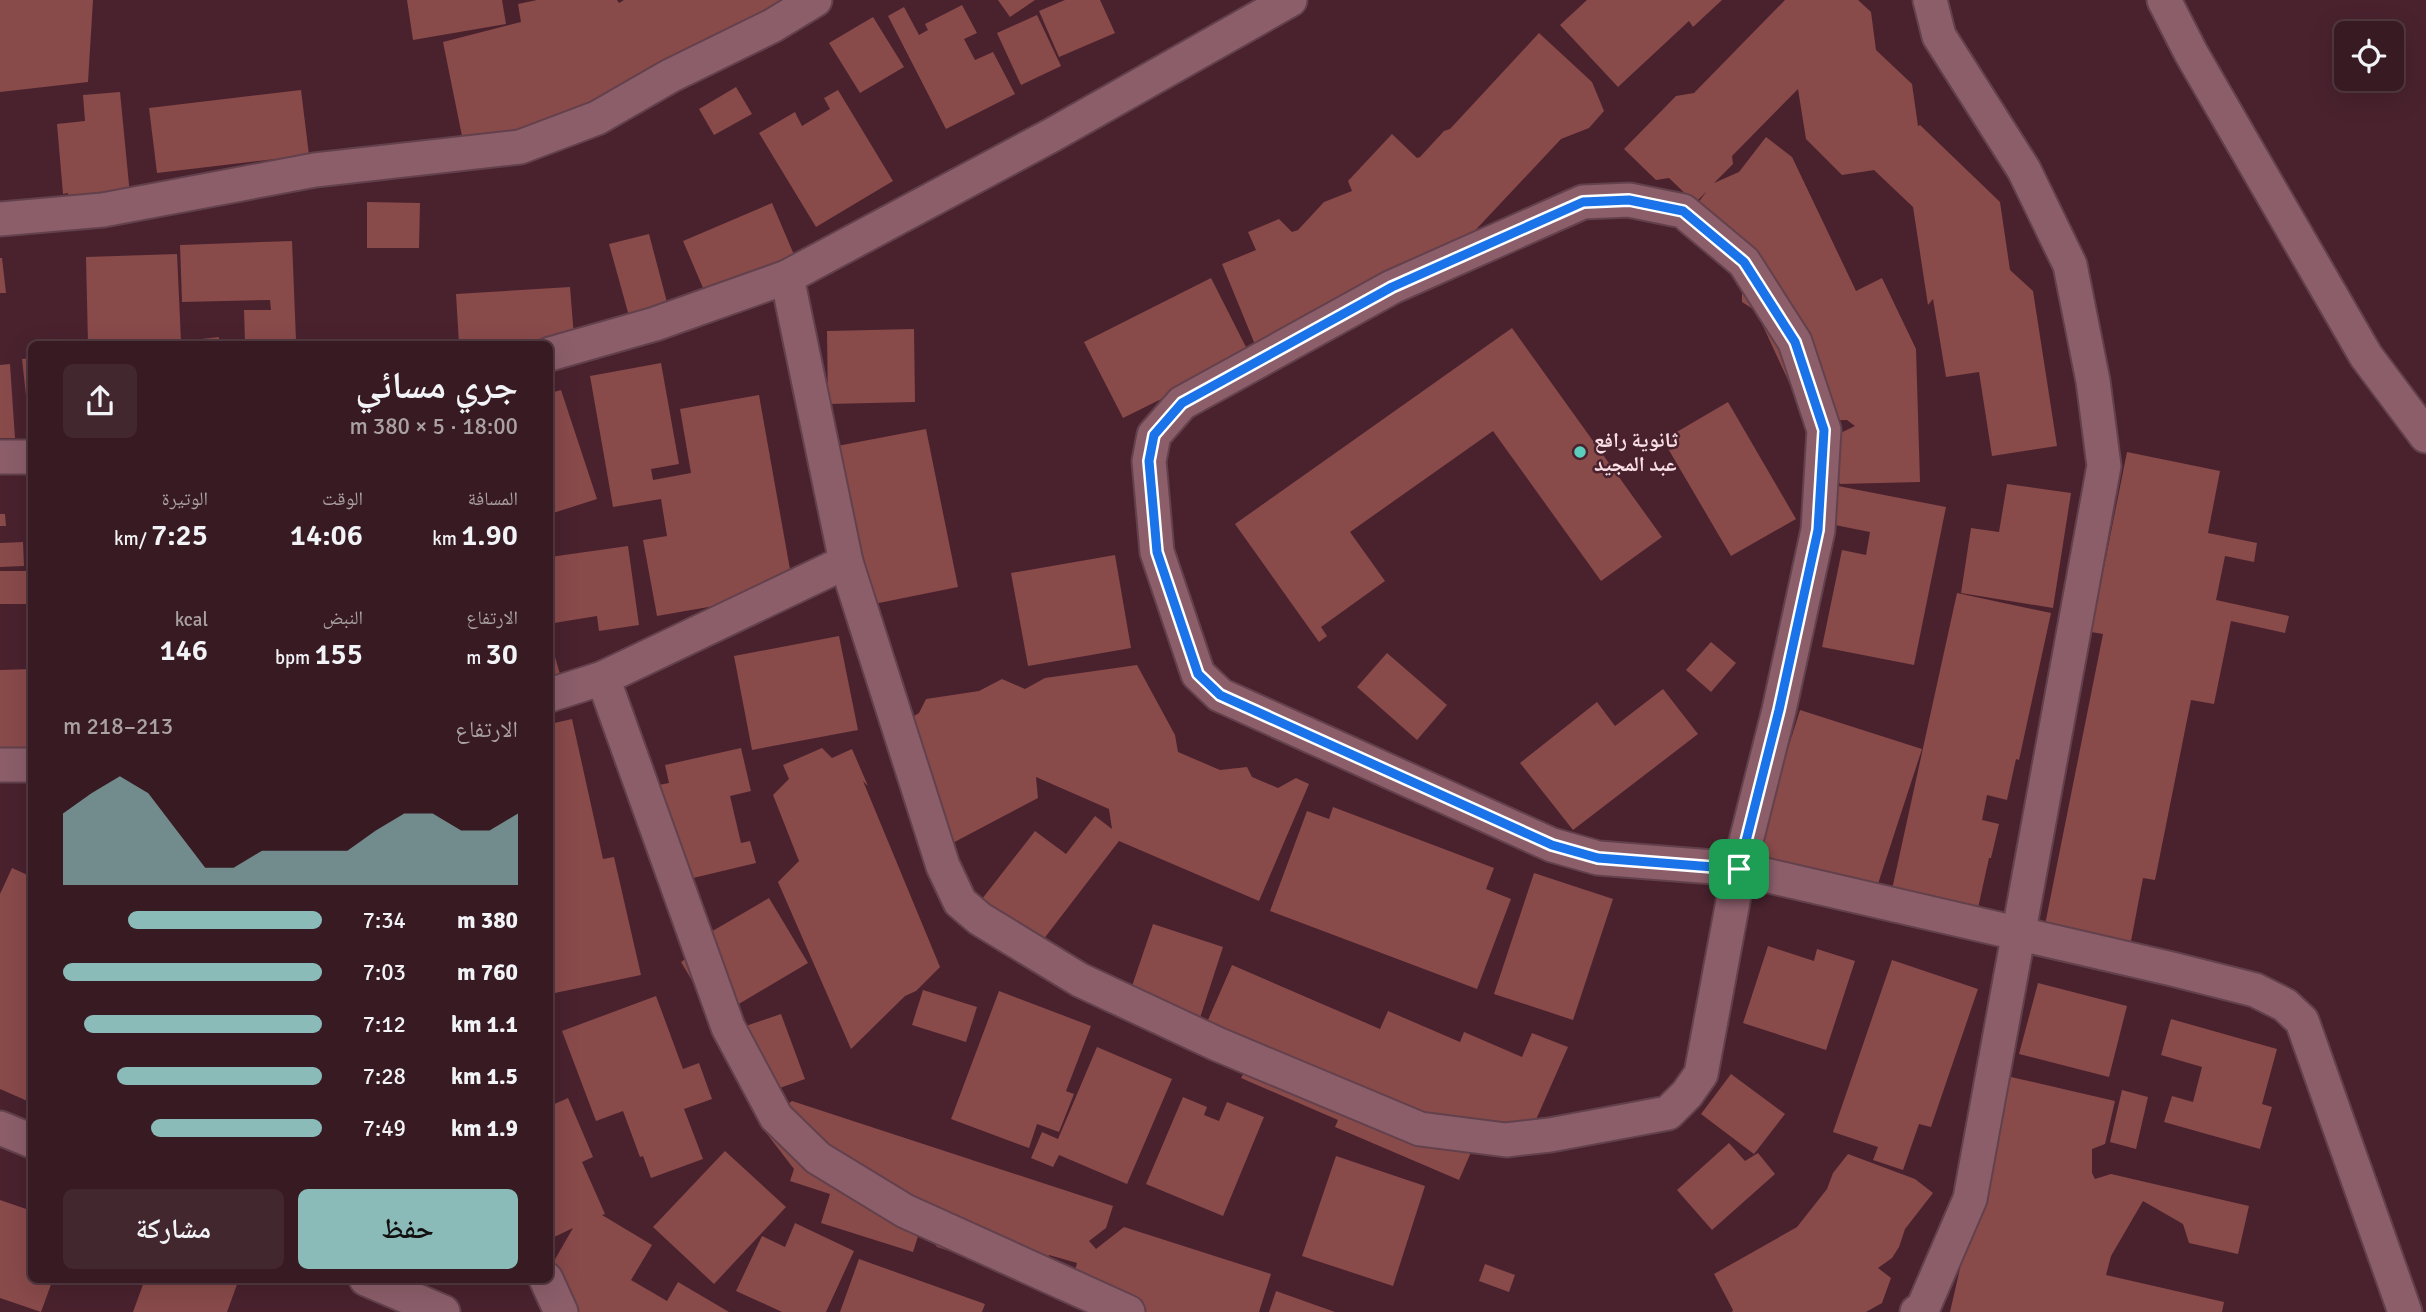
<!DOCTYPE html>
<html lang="ar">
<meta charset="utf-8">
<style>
:root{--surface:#371a22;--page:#42272f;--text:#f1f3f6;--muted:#aaa1a5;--line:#513840;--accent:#8bbbb9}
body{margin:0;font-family:Signika,"Noto Naskh Arabic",sans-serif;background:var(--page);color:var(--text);direction:rtl;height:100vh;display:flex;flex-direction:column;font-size:26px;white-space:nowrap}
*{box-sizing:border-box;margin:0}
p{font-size:23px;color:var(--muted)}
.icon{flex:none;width:38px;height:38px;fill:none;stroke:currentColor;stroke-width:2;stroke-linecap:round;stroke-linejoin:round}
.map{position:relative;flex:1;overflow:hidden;direction:ltr}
.side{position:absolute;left:28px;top:341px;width:525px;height:942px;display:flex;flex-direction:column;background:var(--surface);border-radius:10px;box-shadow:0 7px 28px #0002,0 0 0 2px var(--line);direction:rtl}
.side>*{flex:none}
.buttons{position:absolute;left:2334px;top:21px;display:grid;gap:14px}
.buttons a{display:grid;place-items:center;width:70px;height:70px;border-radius:10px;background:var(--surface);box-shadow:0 7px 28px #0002,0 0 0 2px var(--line);font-size:35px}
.pin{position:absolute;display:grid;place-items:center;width:60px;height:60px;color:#fff;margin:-30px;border-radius:14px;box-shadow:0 4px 10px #0006}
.round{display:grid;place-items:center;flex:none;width:74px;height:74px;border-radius:10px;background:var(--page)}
.headline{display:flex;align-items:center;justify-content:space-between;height:119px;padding:0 35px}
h1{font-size:38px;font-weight:600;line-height:52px}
.metrics{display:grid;grid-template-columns:repeat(3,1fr);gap:10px;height:119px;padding:7px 35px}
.metrics div{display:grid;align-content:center}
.metrics b{font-size:30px;font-weight:600}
.metrics small{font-size:19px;font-weight:400}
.metrics p{font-size:19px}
.chart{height:196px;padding:14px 35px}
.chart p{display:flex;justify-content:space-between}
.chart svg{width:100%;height:126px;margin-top:7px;fill:var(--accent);opacity:.7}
.cta{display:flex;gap:14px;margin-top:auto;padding:14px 35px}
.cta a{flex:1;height:80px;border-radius:10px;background:var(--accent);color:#111;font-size:28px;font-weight:600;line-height:80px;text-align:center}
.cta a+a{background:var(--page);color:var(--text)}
ul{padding:0 35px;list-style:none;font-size:23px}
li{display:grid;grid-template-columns:112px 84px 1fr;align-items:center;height:52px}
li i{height:18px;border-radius:9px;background:var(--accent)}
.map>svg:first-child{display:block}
.building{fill:#894a4a}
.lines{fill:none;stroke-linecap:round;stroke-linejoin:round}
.street-casing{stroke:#63414c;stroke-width:37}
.street{stroke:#8b5e6a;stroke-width:33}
.route-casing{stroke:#fff;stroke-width:14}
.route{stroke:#1a73e8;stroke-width:9}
.poi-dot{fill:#5bcebc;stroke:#49222e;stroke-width:2.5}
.labels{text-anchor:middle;stroke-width:5;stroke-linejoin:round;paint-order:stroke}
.poi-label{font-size:21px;font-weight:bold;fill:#fadfe6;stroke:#49222e;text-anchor:start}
</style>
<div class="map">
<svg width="2426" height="1312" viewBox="0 0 2426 1312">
<rect width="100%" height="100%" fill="#49222e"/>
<g class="building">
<polygon points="0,0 93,0 88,82 0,92"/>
<polygon points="407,0 502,0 506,24 413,40"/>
<polygon points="537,0 617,0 619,3 624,0 798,0 546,133 542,125 463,141 443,42 521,22 518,4"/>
<polygon points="998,0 1035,0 1010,17"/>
<polygon points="1065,0 1100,0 1115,33 1059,57 1039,11"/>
<polygon points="1587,0 1722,0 1693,27 1689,21 1618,87 1560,25"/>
<polygon points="1785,0 1858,0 1871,12 1876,50 1912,84 1918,126 1920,125 2000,202 2010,270 2033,291 2057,446 1992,456 1979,372 1946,377 1933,299 1928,305 1913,207 1874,170 1842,175 1806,139 1798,89 1732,156 1733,164 1714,183 1739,172 1766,137 1792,157 1856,291 1882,278 1916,349 1920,482 1840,484 1827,456 1832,437 1855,426 1847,420 1807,421 1756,311 1742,302 1742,277 1759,254 1694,208 1707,191 1695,203 1669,178 1656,180 1624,149 1676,96 1694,93"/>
<polygon points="962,5 977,33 964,39 975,60 993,52 1015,94 946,129 888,16 904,7 919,35 928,30 925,24"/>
<polygon points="1037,15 1061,66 1021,85 997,33"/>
<polygon points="873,17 904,67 860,93 829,43"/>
<polygon points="1539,33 1592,82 1604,111 1589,128 1561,139 1452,255 1256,347 1222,264 1256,250 1248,232 1279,219 1292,232 1298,230 1324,202 1352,191 1348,181 1392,134 1417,158 1420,157 1444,131 1450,129"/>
<polygon points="736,87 752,114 714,135 699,109"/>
<polygon points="301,90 309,155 157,173 149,108"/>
<polygon points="838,90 893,181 816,227 759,133 795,112 802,126 830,109 824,98"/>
<polygon points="120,92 130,195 68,200 68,193 63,194 57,124 85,121 83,95"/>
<polygon points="367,202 420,203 419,248 367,248"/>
<polygon points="772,203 795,257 706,295 683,241"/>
<polygon points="649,234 668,306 629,316 609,244"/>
<polygon points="292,241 296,340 245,342 244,310 271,310 270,300 182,302 180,245"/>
<polygon points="177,254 181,341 88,344 86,257"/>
<polygon points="0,258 2,258 6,293 0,293"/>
<polygon points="1211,278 1250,355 1123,418 1084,342"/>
<polygon points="570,287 574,337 459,344 456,294"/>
<polygon points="1512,328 1662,537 1601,581 1493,431 1350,532 1385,581 1321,627 1327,636 1319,642 1235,524"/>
<polygon points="914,329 915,402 828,404 827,331"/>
<polygon points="219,337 219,345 185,345 184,341"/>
<polygon points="32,358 32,432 30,432 22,359"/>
<polygon points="661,363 679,464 651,469 653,480 691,473 680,409 759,395 794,592 657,616 643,540 667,536 661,499 613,507 590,376"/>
<polygon points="10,364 15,438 0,438 0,365"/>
<polygon points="561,390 597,499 550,514 550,393"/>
<polygon points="1728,402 1796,519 1731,556 1663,440"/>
<polygon points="926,429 958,587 864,606 832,447"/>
<polygon points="2127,452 2220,471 2208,533 2257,543 2254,562 2225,556 2216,600 2289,616 2285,633 2231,621 2214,704 2191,700 2155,880 2143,878 2128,957 2042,940 2103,634 2091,632"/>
<polygon points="2007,484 2071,493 2053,608 1961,593 1971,528 1999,532"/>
<polygon points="1838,486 1946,507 1914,665 1822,647 1842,550 1866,555 1870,532 1830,524"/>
<polygon points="0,514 5,514 6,526 0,526"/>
<polygon points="23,542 24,566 0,567 0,543"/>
<polygon points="628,546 639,625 599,631 597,616 554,623 550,591 550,557"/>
<polygon points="1115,555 1131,648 1028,666 1011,573"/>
<rect x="0" y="571" width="27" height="33"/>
<polygon points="1957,593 2051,613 2019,760 2016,759 2007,800 1987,795 1982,820 1999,824 1991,858 1989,858 1973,931 1844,881 1755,853 1800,710 1922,749 1876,890 1891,894"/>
<polygon points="839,636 858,730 752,750 734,656"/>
<polygon points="550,640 560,674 550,678"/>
<polygon points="1711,642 1736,663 1711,692 1686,670"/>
<polygon points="1387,653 1447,705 1417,740 1357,687"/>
<polygon points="1137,665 1175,735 1178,752 1220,770 1247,767 1252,777 1278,788 1296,778 1309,784 1259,901 1119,841 1033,953 975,908 1035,831 1066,854 1095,816 1112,829 1109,809 1036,777 1038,798 947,846 904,722 919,713 926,699 979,691 1002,679 1025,689 1045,678"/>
<polygon points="32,669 32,760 0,761 0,670"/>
<polygon points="1663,689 1698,734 1573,830 1520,763 1597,702 1615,726"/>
<polygon points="572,719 603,859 614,857 641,975 550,994 550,724"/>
<polygon points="741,748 751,791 730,796 741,843 750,841 756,863 689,879 643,788 669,783 665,765"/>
<polygon points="822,748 832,758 852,749 868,786 863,781 940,967 916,991 905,996 851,1049 778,882 799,861 773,795 789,779 783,765"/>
<polygon points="1333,807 1494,868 1486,889 1511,899 1477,989 1270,911 1307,811 1329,819"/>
<polygon points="12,868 32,877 32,1103 0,1089 0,894"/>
<polygon points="1534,873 1613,899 1573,1020 1494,994"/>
<polygon points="769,898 808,963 732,1008 725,1036 681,962 690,956 685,947"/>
<polygon points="1153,924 1223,947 1197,1027 1126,1004"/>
<polygon points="1768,946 1814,961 1817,949 1855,961 1826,1050 1743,1023"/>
<polygon points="1892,960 1978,989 1931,1127 1919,1124 1903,1170 1873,1160 1878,1147 1833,1132"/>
<polygon points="1232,965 1380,1029 1388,1011 1460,1042 1464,1032 1522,1057 1532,1033 1568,1047 1524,1147 1481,1129 1459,1180 1335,1127 1338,1120 1241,1078 1248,1065 1198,1043"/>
<polygon points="2038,983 2127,1006 2109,1077 2019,1054"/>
<polygon points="923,990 977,1007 966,1042 912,1025"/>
<polygon points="999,991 1091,1026 1066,1091 1074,1094 1059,1132 1037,1124 1029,1148 951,1119"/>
<polygon points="656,996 683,1069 699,1063 712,1099 684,1109 703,1159 651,1178 643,1156 640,1157 623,1111 596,1121 562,1031"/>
<polygon points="781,1014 805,1079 763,1094 740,1028"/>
<polygon points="2171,1019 2277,1049 2262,1104 2272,1107 2260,1149 2164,1122 2172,1096 2193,1102 2202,1067 2161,1055"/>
<polygon points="1097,1047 1172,1079 1127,1184 1059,1155 1053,1167 1031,1158 1042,1132 1058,1139"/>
<polygon points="1731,1074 1785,1114 1754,1154 1701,1114"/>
<polygon points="2011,1077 2115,1101 2105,1144 2092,1149 2092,1173 2095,1179 2111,1174 2249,1206 2238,1254 2189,1243 2183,1224 2143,1201 2111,1256 2106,1275 2224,1302 2222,1312 1950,1312 1986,1155 1999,1124"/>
<polygon points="2122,1090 2148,1097 2136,1149 2110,1142"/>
<polygon points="1183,1097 1207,1107 1204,1115 1219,1121 1227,1102 1264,1117 1223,1216 1146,1184"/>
<polygon points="568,1098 593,1157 582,1162 605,1214 602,1215 652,1245 631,1280 667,1301 678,1282 729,1312 561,1312 550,1268 573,1228 550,1239 550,1106"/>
<polygon points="792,1101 1113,1206 1106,1228 1089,1241 1096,1249 1124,1227 1271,1274 1259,1312 1093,1312 1071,1284 1077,1263 1049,1255 1041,1280 937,1247 921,1227 913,1252 821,1223 830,1194 790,1181 794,1169 760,1125"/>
<polygon points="1729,1143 1745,1161 1758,1153 1775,1174 1712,1230 1677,1190"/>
<polygon points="725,1151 786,1207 714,1284 653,1227"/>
<polygon points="1848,1154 1915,1179 1933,1193 1905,1229 1899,1247 1892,1258 1878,1268 1891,1278 1882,1303 1866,1312 1732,1312 1733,1310 1714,1274 1797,1227 1827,1189 1833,1173"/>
<polygon points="1336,1156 1425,1186 1393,1286 1302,1256"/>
<polygon points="0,1200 32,1211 32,1279 53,1279 41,1312 0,1298"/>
<polygon points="795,1223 854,1251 826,1312 782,1312 736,1291 762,1236 785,1247"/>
<polygon points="859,1259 985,1304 982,1312 840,1312"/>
<polygon points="1485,1264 1515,1275 1509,1292 1479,1281"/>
<polygon points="145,1279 239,1279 227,1312 133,1312"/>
<polygon points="1276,1291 1335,1312 1269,1312"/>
</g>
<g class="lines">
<g class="street-casing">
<g id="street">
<polyline points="2164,0 2191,53 2366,356 2426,436"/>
<polyline points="0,219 103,210 315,170 520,147 597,118 670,76 772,26 815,0"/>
<polyline points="787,277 846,562 943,866 960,902 980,919 1080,980 1217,1044 1420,1129 1506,1140 1550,1135 1668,1113 1687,1094 1701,1074 1739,869 1779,710 1818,530 1824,430 1795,342 1744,262 1683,211 1629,200 1583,202 1392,287 1182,403 1154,435 1149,461 1157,552 1198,674 1220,695 1552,845 1598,858 1739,869 2172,969 2255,990 2285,1005 2302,1021 2405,1312"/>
<polyline points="550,354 655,324 787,277 1052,135 1290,0"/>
<polyline points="0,457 32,457"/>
<polyline points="603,678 728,1027 776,1117 818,1158 905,1211 1128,1312"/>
<polyline points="550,695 603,678 846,562"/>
<polyline points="0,765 32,765"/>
<polyline points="0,1128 32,1141"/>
<polyline points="366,1279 443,1312"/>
<polyline points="546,1279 561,1312"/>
<polyline points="1917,1312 1923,1308 1970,1199 2104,466 2093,381 2070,265 2024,170 1939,36 1930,0"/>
</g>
</g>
<use href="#street" class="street"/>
</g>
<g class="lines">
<g class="route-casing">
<polygon id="route" points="1629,200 1683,211 1744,262 1795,342 1824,430 1818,530 1779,710 1739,869 1598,858 1552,845 1220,695 1198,674 1157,552 1149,461 1154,435 1182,403 1392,287 1583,202"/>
</g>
<use href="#route" class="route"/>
</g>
<circle class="poi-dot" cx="1580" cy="452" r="7"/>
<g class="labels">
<g class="poi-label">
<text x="1594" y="447">ثانوية رافع<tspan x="1594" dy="24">عبد المجيد</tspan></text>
</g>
</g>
</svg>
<div class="buttons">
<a><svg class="icon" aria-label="locate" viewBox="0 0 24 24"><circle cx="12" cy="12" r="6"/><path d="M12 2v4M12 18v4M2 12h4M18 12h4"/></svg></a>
</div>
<div class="pin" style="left:1739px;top:869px;background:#1e9e55"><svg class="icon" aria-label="arrive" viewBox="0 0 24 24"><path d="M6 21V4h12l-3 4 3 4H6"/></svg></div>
<section class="side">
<div class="headline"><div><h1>جري مسائي</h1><p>18:00 · 5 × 380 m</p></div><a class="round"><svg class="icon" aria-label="share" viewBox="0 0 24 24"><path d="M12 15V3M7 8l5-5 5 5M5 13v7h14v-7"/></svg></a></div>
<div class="metrics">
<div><p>المسافة</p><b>1.90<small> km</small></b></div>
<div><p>الوقت</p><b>14:06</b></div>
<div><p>الوتيرة</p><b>7:25<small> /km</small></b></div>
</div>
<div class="metrics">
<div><p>الارتفاع</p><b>30<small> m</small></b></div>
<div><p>النبض</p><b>155<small> bpm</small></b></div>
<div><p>kcal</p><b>146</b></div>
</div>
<div class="chart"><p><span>الارتفاع</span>213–218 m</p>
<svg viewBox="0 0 160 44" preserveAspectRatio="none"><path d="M0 44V19L10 12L20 6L30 12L40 25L50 38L60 38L70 32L80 32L90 32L100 32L110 25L120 19L130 19L140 25L150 25L160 19V44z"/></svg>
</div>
<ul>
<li><b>380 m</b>7:34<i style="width:75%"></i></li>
<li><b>760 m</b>7:03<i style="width:100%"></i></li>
<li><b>1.1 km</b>7:12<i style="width:92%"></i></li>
<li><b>1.5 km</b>7:28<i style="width:79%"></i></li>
<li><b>1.9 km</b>7:49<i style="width:66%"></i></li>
</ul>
<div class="cta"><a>حفظ</a><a>مشاركة</a></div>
</section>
</div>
